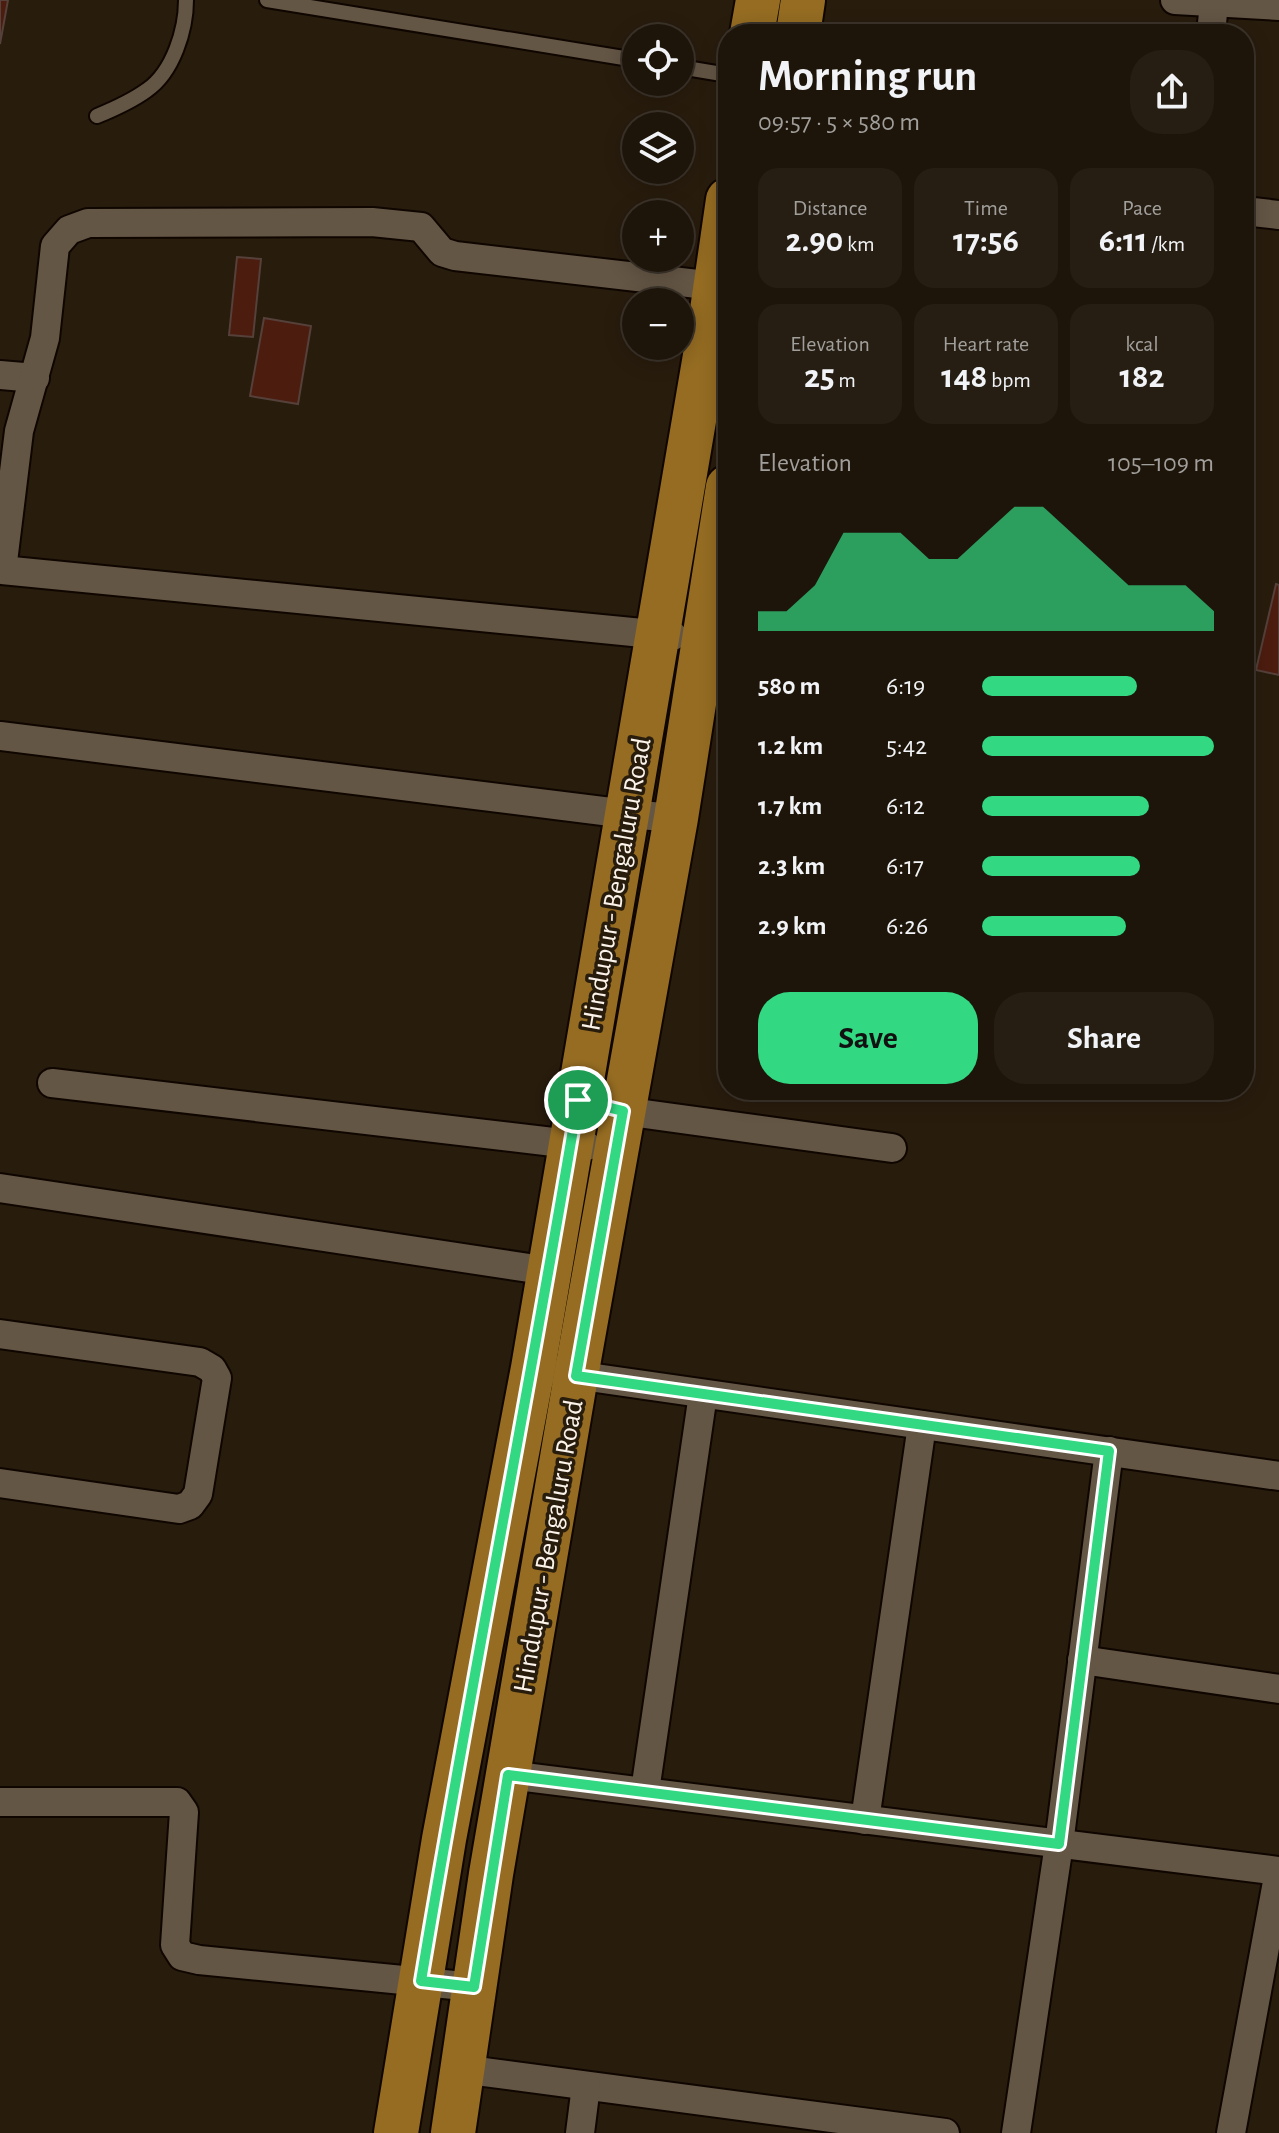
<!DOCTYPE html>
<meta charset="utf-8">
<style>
:root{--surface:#1e150a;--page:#261e13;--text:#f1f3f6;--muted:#a19f9c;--line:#3c342b;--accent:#32d882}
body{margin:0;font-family:"Alegreya Sans",sans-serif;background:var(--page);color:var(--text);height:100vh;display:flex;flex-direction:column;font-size:30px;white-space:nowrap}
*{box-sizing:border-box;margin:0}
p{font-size:26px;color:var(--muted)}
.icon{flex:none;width:44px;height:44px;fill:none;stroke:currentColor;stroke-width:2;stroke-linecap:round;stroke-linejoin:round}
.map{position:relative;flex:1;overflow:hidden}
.details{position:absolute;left:718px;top:24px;width:536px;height:1076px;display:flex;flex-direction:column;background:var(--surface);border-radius:32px;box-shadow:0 4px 20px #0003,0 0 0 2px var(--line)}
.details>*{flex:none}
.tools{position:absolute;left:622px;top:24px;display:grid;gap:16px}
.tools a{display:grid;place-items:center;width:72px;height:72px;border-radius:50%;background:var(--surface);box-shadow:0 4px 20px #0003,0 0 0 2px var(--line);font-size:40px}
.pin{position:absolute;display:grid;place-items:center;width:68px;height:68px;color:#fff;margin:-34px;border:4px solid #fff;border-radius:50%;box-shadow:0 2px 8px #0007}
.round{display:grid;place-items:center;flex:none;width:84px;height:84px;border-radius:32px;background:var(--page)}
.summary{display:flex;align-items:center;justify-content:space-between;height:136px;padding:0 40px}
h1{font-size:44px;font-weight:700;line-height:60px}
.metrics{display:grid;grid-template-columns:repeat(3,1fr);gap:12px;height:136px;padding:8px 40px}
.metrics div{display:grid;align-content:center;border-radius:20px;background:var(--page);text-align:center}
.metrics b{font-size:34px;font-weight:700}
.metrics small{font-size:22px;font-weight:400}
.metrics p{font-size:22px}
.chart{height:224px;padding:16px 40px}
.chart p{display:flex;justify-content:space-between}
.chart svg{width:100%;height:144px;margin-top:8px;fill:var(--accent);opacity:.7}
.primary-button{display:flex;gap:16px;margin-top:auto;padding:16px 40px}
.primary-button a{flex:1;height:92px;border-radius:32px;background:var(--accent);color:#111;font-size:32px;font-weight:700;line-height:92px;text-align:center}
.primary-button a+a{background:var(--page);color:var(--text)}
ul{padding:0 40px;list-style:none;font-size:26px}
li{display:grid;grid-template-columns:128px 96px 1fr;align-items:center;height:60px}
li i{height:20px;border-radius:10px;background:var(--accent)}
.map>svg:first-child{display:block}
.building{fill:#4c1c0f;stroke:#55403a;stroke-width:2}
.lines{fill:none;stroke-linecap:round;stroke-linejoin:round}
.service-casing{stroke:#100600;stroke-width:18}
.minor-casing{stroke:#100600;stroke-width:32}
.primary-casing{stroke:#100600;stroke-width:48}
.service{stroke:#645645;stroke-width:14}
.minor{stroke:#645645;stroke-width:28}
.primary{stroke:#956c22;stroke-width:44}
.route-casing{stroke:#fff;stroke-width:16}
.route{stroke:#32d882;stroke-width:10}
.labels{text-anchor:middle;stroke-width:7;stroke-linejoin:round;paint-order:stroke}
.street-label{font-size:28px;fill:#fbf3e9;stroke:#281c0d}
</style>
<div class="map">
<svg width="1279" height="2133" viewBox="0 0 1279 2133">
<rect width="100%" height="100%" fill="#281c0d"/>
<g class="building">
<polygon points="0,0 8,0 0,44"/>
<polygon points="237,257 261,259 253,337 229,335"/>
<polygon points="264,318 311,326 298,404 250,396"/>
<polygon points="1276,584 1279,585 1279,675 1256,670"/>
</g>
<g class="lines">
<g class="service-casing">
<g id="service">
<polyline points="267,0 636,60"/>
<polyline points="680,67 728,75"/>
<path d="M97,116C114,109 132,101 147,90C173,72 186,30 186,0"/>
</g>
</g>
<g class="minor-casing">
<g id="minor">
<polyline points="1175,0 1279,6"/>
<polyline points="1211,34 1214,2"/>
<polyline points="1244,211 1279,215"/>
<polyline points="0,375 35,378"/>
<polyline points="673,636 2,570 19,431 45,338 55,246 69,230 88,223 372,222 421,227 442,252 455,256 715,286"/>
<polyline points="0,736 627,814 676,818"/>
<polyline points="52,1083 587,1146"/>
<polyline points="578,1100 623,1111 892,1148"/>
<polyline points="0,1188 549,1271"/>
<polyline points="0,1334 200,1362 212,1369 217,1378 198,1494 190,1505 179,1509 0,1483"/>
<polyline points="561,1373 1279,1476"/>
<polyline points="1082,1660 1279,1689"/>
<polyline points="508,1775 1279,1871"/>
<polyline points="645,1791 703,1394"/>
<polyline points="0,1802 177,1802 184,1812 175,1945 182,1956 199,1960 474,1987"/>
<polyline points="865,1820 922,1425"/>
<polyline points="461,2069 945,2133"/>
<polyline points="580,2133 586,2086"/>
<polyline points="1016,2133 1059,1844 1109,1451"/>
<polyline points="1231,2133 1279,1871"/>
</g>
</g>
<g class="primary-casing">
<g id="primary">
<polyline points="752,34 758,0"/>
<polyline points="798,34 803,0"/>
<polyline points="396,2133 444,1839 533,1368 708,338 728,200"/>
<polyline points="453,2133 491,1874 576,1376 676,818 728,487"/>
</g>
</g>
<use href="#service" class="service"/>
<use href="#minor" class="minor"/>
<use href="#primary" class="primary"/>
</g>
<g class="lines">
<g class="route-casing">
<path id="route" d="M578,1100L623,1111L576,1376L1109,1451L1059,1844L508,1775L474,1987L421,1981C470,1687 529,1394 578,1100Z"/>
</g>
<use href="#route" class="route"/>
</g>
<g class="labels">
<g class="street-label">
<text transform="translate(615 884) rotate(-80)" y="10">Hindupur - Bengaluru Road</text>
<text transform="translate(547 1546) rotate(-80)" y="10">Hindupur - Bengaluru Road</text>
</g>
</g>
</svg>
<div class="tools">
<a><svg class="icon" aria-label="locate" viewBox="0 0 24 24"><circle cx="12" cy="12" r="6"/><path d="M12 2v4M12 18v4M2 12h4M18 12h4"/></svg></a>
<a><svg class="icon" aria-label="layers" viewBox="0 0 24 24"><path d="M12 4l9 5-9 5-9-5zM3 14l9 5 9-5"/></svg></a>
<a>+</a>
<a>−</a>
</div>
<div class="pin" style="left:578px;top:1100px;background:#1e9e55"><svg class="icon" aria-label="arrive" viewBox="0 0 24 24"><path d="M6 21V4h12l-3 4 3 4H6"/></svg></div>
<section class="details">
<div class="summary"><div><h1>Morning run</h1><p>09:57 · 5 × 580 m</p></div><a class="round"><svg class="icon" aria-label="share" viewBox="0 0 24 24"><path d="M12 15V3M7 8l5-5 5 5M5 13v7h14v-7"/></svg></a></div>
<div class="metrics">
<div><p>Distance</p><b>2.90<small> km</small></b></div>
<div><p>Time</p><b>17:56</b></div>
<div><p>Pace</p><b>6:11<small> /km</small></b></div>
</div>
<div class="metrics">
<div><p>Elevation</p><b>25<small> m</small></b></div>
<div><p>Heart rate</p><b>148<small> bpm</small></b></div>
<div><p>kcal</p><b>182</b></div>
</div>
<div class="chart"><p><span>Elevation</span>105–109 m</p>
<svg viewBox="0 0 160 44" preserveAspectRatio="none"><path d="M0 44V38L10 38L20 30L30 14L40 14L50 14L60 22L70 22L80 14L90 6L100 6L110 14L120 22L130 30L140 30L150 30L160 38V44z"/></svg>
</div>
<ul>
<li><b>580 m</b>6:19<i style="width:67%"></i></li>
<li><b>1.2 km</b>5:42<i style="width:100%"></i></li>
<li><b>1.7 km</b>6:12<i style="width:72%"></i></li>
<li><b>2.3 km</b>6:17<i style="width:68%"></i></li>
<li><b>2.9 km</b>6:26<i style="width:62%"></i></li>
</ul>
<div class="primary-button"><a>Save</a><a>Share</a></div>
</section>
</div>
